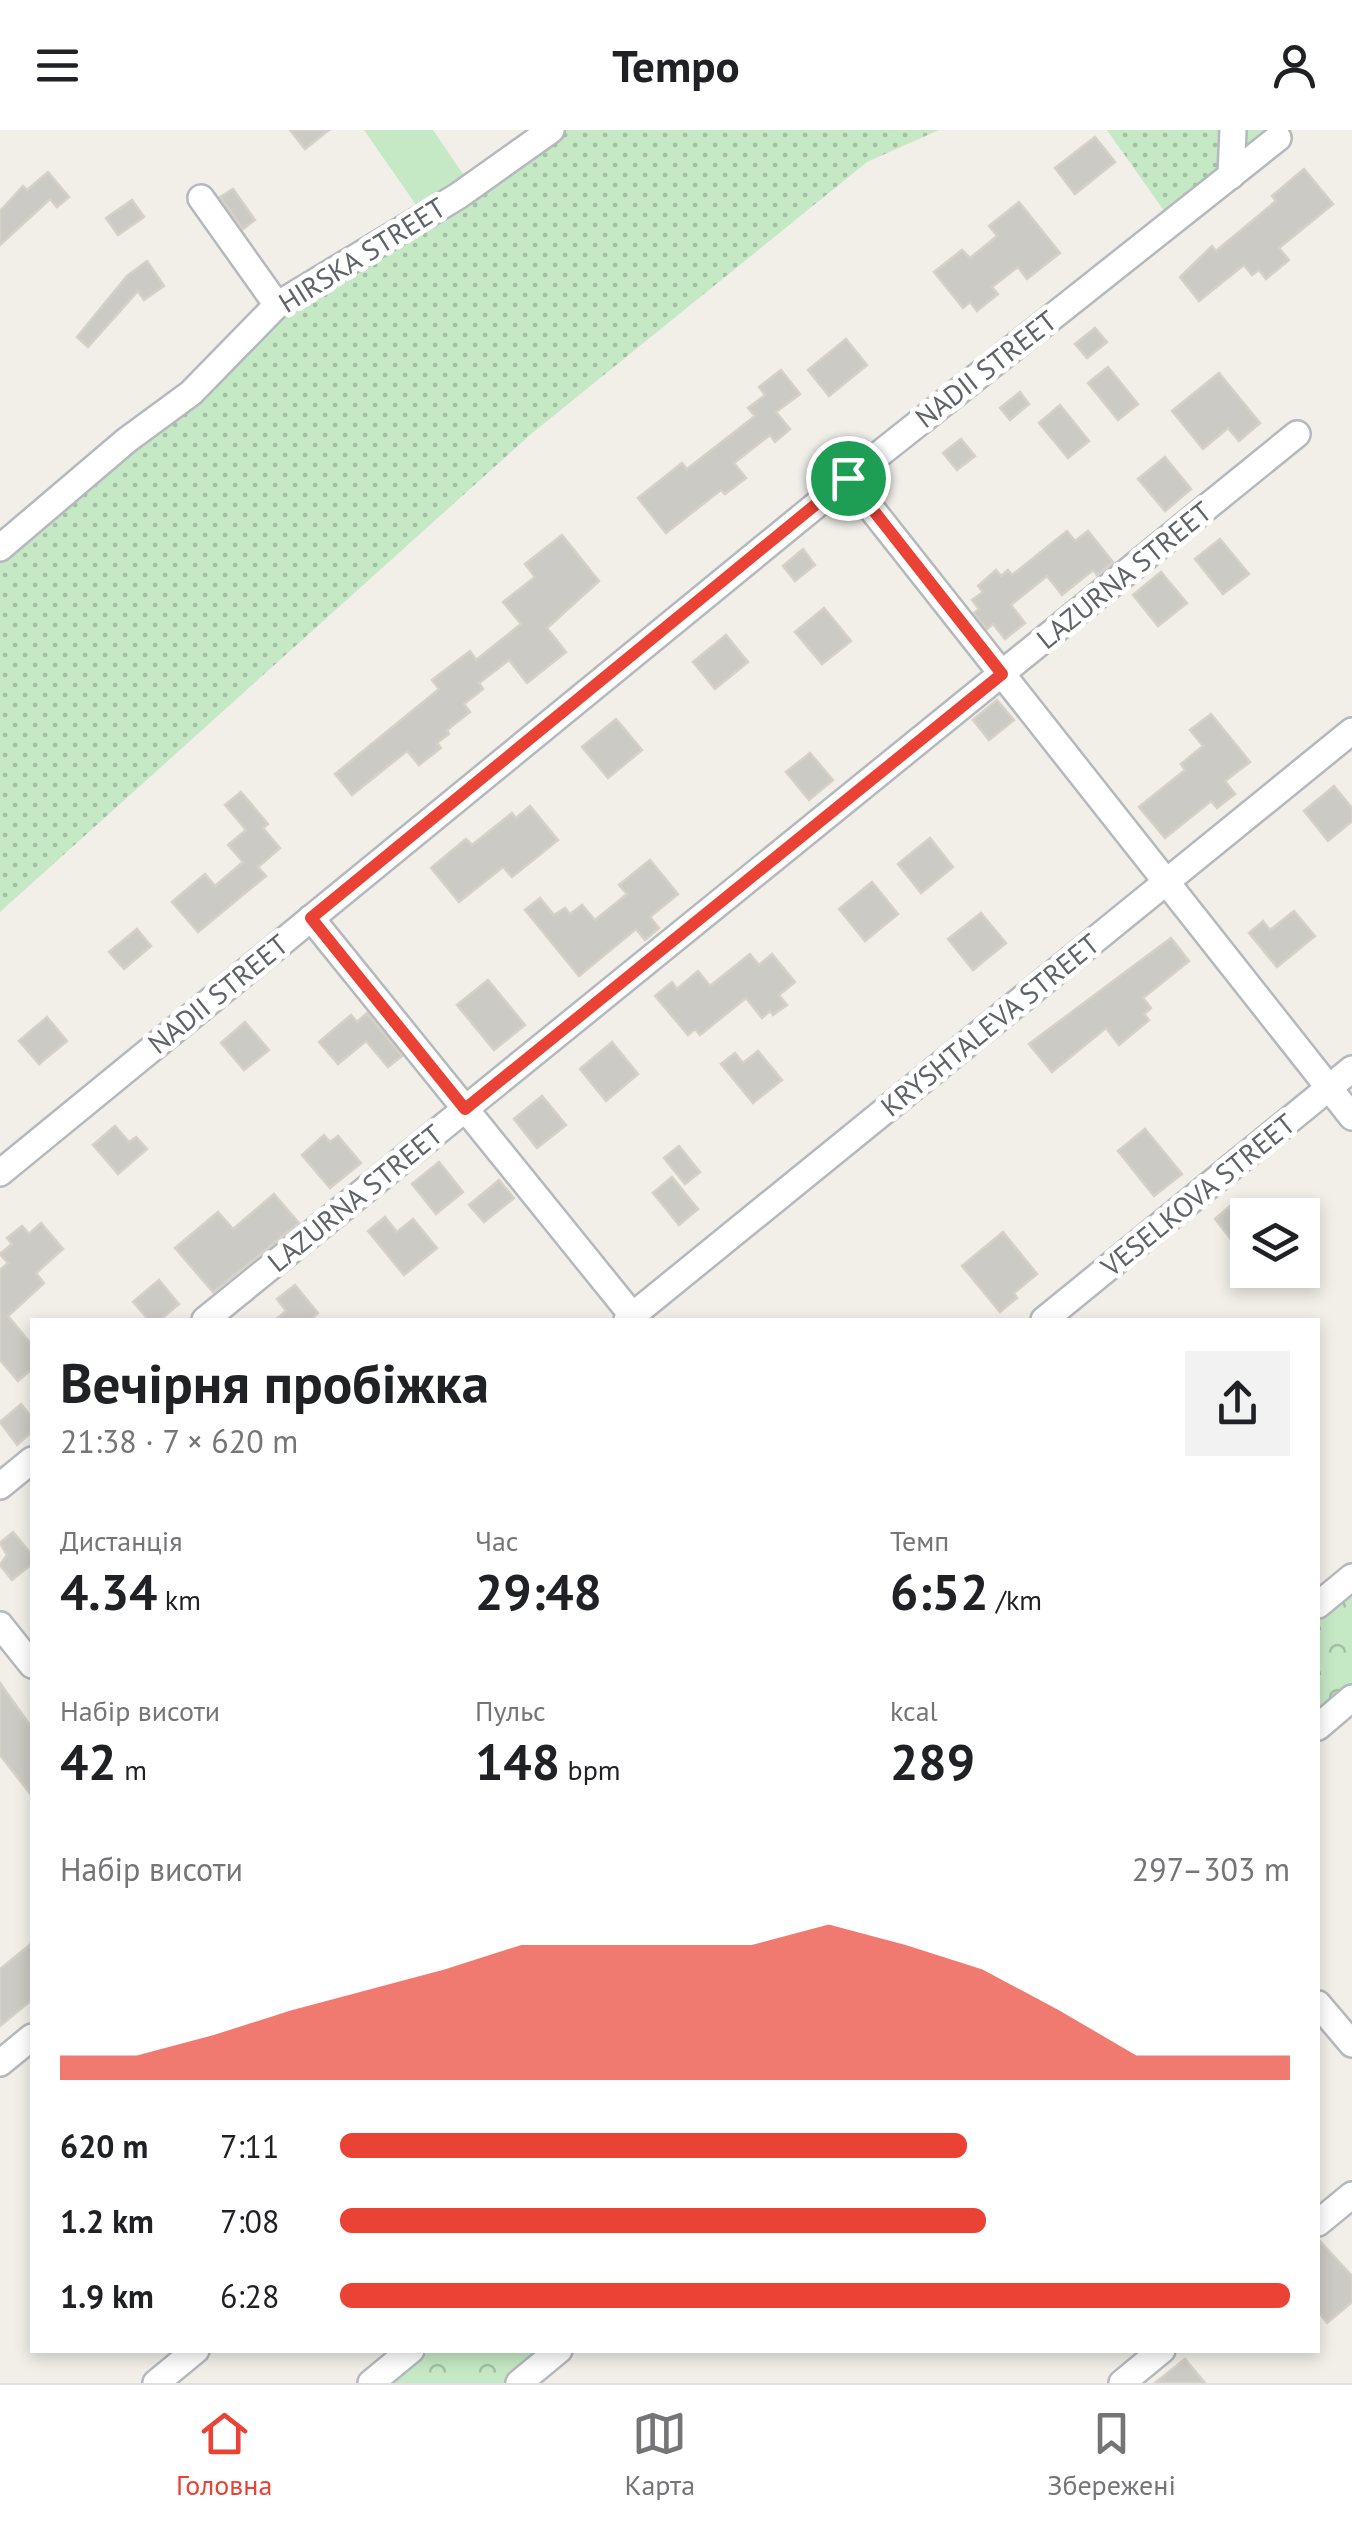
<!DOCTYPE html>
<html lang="uk">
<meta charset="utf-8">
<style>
:root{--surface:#fff;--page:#f2f2f2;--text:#202124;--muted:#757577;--line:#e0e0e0;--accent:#ea4335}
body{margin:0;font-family:"PT Sans",sans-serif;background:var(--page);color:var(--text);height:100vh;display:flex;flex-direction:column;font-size:38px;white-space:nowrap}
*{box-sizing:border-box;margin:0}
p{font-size:32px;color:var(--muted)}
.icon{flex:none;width:55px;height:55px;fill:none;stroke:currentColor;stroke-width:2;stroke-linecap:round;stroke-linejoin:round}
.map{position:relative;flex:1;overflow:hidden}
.sheet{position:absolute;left:30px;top:1188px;width:1290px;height:1035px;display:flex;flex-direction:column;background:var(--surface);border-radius:0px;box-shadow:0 5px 15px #0003}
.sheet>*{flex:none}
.fabs{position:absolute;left:1230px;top:1068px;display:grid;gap:20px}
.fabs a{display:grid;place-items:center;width:90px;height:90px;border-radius:0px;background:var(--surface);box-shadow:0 5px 15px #0003;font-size:50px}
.pin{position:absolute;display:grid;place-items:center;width:85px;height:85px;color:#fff;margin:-42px;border:5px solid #fff;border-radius:50%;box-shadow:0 2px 10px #0007}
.round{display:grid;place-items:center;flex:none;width:105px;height:105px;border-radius:0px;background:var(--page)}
.summary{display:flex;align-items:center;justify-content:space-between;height:170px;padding:0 30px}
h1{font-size:55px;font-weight:700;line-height:75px}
.figures{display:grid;grid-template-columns:repeat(3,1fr);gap:15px;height:170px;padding:10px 30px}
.figures div{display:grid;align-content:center}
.figures b{font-size:50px;font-weight:700}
.figures small{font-size:28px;font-weight:400}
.figures p{font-size:28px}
.chart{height:280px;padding:20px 30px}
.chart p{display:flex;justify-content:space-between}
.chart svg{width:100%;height:180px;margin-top:10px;fill:var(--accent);opacity:.7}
ul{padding:0 30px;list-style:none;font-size:32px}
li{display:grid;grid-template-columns:160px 120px 1fr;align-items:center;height:75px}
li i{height:25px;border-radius:12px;background:var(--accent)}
header{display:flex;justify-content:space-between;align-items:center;height:130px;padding:0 30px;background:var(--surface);font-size:45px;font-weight:700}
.dock{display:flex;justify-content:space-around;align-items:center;height:140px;border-top:2px solid var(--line);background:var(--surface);font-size:28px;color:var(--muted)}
.dock a{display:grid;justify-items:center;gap:5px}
.dock .selected{color:var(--accent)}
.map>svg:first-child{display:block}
.green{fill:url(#green-dots)}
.forest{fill:url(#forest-crowns)}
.pitch{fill:#c5e8c5}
.building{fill:#cccac5;stroke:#d6d1c6;stroke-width:2.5}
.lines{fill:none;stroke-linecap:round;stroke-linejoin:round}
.minor-casing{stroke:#b5b8bc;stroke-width:30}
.minor{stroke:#fff;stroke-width:25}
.route-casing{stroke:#fff;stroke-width:20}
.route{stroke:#ea4335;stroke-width:12}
.labels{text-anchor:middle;stroke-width:10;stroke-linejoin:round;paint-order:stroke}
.street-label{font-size:28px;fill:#5f6368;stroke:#fff}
</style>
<header><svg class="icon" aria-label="menu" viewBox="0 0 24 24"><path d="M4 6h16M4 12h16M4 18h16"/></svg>Tempo<svg class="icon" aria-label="person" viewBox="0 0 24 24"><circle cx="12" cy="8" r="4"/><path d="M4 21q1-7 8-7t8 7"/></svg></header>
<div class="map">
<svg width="1352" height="2253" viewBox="0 0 1352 2253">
<defs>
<pattern id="green-dots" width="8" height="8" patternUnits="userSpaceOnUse" patternTransform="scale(2.5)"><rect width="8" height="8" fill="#c5e8c5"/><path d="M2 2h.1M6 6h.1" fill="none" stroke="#a3c0a4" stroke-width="1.8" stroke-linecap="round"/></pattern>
<pattern id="forest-crowns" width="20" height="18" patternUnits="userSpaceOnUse" patternTransform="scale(2.5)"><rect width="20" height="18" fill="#c5e8c5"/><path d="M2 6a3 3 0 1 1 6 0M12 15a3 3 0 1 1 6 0" fill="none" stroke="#a3c0a4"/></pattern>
</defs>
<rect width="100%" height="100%" fill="#f1efe8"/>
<g class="green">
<polygon points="551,0 939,0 867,32 531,304 0,782 0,418 277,175"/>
<polygon points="1107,0 1288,0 1172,92"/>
</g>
<g class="forest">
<polygon points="1352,1464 1352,1568 1318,1597 1318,1492"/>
<polygon points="430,2220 559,2220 519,2253 390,2253"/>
</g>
<polygon class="pitch" points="364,0 433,0 465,47 419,79"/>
<g class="building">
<polygon points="290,0 329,0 305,19"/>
<polygon points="1095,7 1115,32 1075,64 1055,38"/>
<polygon points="1304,39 1333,74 1279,118 1289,130 1266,149 1259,140 1252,145 1244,135 1199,171 1180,147 1212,116 1216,121 1276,71 1272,66"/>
<polygon points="48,42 69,67 57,77 50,69 0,115 0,81 23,56 27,60"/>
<polygon points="233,59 255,90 243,99 220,67"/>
<polygon points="132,70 144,87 118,105 106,88"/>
<polygon points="1019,72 1060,123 1027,149 1018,137 992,157 998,164 977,181 970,172 963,178 934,142 962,120 970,128 997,106 989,96"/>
<polygon points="147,131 164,156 144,170 138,161 88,217 77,207 127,146"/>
<polygon points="1095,198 1107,212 1087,228 1075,214"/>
<polygon points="846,209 867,235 829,266 808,240"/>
<polygon points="1108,237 1138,274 1118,290 1088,253"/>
<polygon points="781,240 800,264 776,282 790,299 775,312 770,305 734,333 746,348 725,364 721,360 666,403 638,368 682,333 687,339 755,286 748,278 765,265 759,257"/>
<polygon points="1219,243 1260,293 1239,311 1228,298 1203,319 1172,281"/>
<polygon points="1020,262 1029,274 1010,290 1000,278"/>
<polygon points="1060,275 1089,311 1068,328 1039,293"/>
<polygon points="961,309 975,326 957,340 943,323"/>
<polygon points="1165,327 1191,359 1165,381 1138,349"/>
<polygon points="1067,401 1075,411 1088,401 1113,432 1097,445 1093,440 1062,465 1047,446 1011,475 1025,493 1005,509 993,494 987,499 974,483 979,479 972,470 983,462 978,456 996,440 1001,446 1008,440 1012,445"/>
<polygon points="562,405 599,451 547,498 566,522 527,553 509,530 479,553 483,559 464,574 470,582 447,600 449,604 437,613 441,618 419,635 407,621 352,665 335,644 439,559 432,550 470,521 476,530 521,494 503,472 535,447 525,434"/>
<polygon points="1220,409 1249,444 1223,464 1195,429"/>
<polygon points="803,419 815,435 795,451 783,436"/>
<polygon points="1161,442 1187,473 1158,496 1133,465"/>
<polygon points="824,478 851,511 822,534 795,502"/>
<polygon points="726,505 748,532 715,559 693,532"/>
<polygon points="997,570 1014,590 989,610 973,590"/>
<polygon points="1211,584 1250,632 1225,651 1235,664 1217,678 1211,671 1165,708 1139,677 1185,640 1181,634 1203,616 1190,600"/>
<polygon points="616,589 642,620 608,648 582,617"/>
<polygon points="810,623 833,650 809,670 786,642"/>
<polygon points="1334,656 1352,678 1352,691 1328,711 1304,681"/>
<polygon points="241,662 268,694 263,698 280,718 258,737 266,746 198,802 172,772 205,744 215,756 243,732 228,715 246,700 225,675"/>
<polygon points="530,676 558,710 512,747 503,737 459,772 431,738 466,709 472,715 512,683 516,688"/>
<polygon points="930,708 953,737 921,763 898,734"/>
<polygon points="650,730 678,764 650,787 659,798 645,810 636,799 579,846 525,780 540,768 554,785 565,778 570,784 582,775 595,790 627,764 619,755"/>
<polygon points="872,752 898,784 865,811 839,779"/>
<polygon points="1294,781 1315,806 1277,837 1249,803 1263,791 1270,800"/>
<polygon points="981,783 1006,813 973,840 948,809"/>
<polygon points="137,799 151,816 124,839 109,822"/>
<polygon points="1171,808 1189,831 1143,868 1151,878 1144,884 1149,890 1119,915 1106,898 1052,942 1029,914"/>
<polygon points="750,824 759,835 772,824 795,852 779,865 787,875 773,885 770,881 762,888 746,868 700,905 695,899 688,905 655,866 672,852 677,859 698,841 710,856"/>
<polygon points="488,850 525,895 494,920 457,875"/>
<polygon points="367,883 402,926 388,937 366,911 338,934 319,912 351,885 357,892"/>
<polygon points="47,887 67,911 39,934 19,911"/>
<polygon points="245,892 269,920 244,940 221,913"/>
<polygon points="612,912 638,944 606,971 580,939"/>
<polygon points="758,921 782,950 753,973 721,934 735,923 743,933"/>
<polygon points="542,966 566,995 537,1018 514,989"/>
<polygon points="115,996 129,1012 136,1007 147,1019 118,1044 93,1015"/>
<polygon points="1145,999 1182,1044 1154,1066 1118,1021"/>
<polygon points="324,1005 330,1012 338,1006 361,1033 330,1058 302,1025"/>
<polygon points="679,1016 700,1042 685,1054 664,1028"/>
<polygon points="439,1032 463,1062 436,1084 412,1054"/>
<polygon points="672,1047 698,1079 679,1095 653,1063"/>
<polygon points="499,1050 514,1068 484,1092 469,1075"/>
<polygon points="274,1064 299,1093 213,1162 175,1118 218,1082 233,1099"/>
<polygon points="1230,1076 1248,1097 1248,1109 1237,1117 1215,1089"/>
<polygon points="385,1087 397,1102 413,1089 437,1118 404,1145 368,1101"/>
<polygon points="41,1093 63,1119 36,1143 44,1153 8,1186 32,1215 32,1239 18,1251 0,1230 0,1140 8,1133 0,1124 12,1114 7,1108 22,1096 29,1104"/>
<polygon points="1003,1102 1037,1144 1014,1163 1017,1168 1000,1182 962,1136"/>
<polygon points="159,1150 179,1174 160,1190 149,1190 133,1172"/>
<polygon points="295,1155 318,1183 310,1190 275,1190 286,1181 277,1169"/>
<polygon points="21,1274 32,1288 32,1302 17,1315 0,1292"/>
<polygon points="13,1402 32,1425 32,1434 12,1450 0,1435 7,1425 0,1413"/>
<polygon points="0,1553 32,1598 32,1666 0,1625"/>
<polygon points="32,1813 32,1870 0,1896 0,1839"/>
<polygon points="1318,2109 1352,2146 1352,2172 1327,2193 1318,2181"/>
<polygon points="1185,2229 1205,2253 1155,2253"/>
</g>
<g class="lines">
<g class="minor-casing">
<g id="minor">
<polyline points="1231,46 1233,0"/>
<polyline points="201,68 277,175"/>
<polyline points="848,349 1352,987"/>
<polyline points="0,418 127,310 191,263 277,175 458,66 551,0"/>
<polyline points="311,788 636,1190"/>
<polyline points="0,1043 848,349 1278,8"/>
<polyline points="205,1190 1297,304"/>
<polyline points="627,1190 1352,601"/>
<polyline points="1044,1190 1352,939"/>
<polyline points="0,1356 32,1330"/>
<polyline points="1318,1475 1352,1447"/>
<polyline points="0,1495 32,1535"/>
<polyline points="1318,1597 1352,1568"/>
<polyline points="1318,1874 1352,1914"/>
<polyline points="0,1933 32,1907"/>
<polyline points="1318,2093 1352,2065"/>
<polyline points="156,2253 196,2220"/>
<polyline points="371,2253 411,2220"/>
<polyline points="519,2253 559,2220"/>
<polyline points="1122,2253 1162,2220"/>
</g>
</g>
<use href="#minor" class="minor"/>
</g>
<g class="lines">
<g class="route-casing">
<polygon id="route" points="848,348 1002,544 465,979 311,788"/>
</g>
<use href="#route" class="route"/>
</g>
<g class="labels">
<g class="street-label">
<text transform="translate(362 125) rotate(-32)" y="10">HIRSKA STREET</text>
<text transform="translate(986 239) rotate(-38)" y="10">NADII STREET</text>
<text transform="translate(1124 445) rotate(-39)" y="10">LAZURNA STREET</text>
<text transform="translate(218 864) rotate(-39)" y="10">NADII STREET</text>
<text transform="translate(990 895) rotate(-39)" y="10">KRYSHTALEVA STREET</text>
<text transform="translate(1198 1065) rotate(-39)" y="10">VESELKOVA STREET</text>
<text transform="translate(355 1068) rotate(-39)" y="10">LAZURNA STREET</text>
</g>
</g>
</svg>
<div class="fabs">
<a><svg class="icon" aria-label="layers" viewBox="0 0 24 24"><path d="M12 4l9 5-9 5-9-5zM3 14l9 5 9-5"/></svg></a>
</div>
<div class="pin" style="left:848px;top:348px;background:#1e9e55"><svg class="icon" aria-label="arrive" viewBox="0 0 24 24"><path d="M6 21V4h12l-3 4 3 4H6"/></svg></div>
<section class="sheet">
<div class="summary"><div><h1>Вечірня пробіжка</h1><p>21:38 · 7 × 620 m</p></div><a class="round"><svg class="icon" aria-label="share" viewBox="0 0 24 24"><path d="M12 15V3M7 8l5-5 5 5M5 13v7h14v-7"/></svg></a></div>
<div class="figures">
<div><p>Дистанція</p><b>4.34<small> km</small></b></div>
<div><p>Час</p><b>29:48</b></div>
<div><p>Темп</p><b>6:52<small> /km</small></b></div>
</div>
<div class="figures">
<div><p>Набір висоти</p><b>42<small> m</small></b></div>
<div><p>Пульс</p><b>148<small> bpm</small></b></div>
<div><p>kcal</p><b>289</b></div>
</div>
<div class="chart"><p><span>Набір висоти</span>297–303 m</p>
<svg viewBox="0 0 160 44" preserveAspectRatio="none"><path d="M0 44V38L10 38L20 33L30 27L40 22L50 17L60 11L70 11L80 11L90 11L100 6L110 11L120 17L130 27L140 38L150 38L160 38V44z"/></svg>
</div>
<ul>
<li><b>620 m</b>7:11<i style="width:66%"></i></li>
<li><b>1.2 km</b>7:08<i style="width:68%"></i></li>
<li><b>1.9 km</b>6:28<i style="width:100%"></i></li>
</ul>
</section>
</div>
<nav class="dock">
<a class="selected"><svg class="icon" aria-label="home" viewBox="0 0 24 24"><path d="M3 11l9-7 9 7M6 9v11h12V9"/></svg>Головна</a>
<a><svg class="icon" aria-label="map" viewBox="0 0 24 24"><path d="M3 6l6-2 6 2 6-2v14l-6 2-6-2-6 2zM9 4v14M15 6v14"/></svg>Карта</a>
<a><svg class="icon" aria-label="saved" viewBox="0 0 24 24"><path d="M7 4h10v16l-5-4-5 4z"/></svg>Збережені</a>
</nav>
